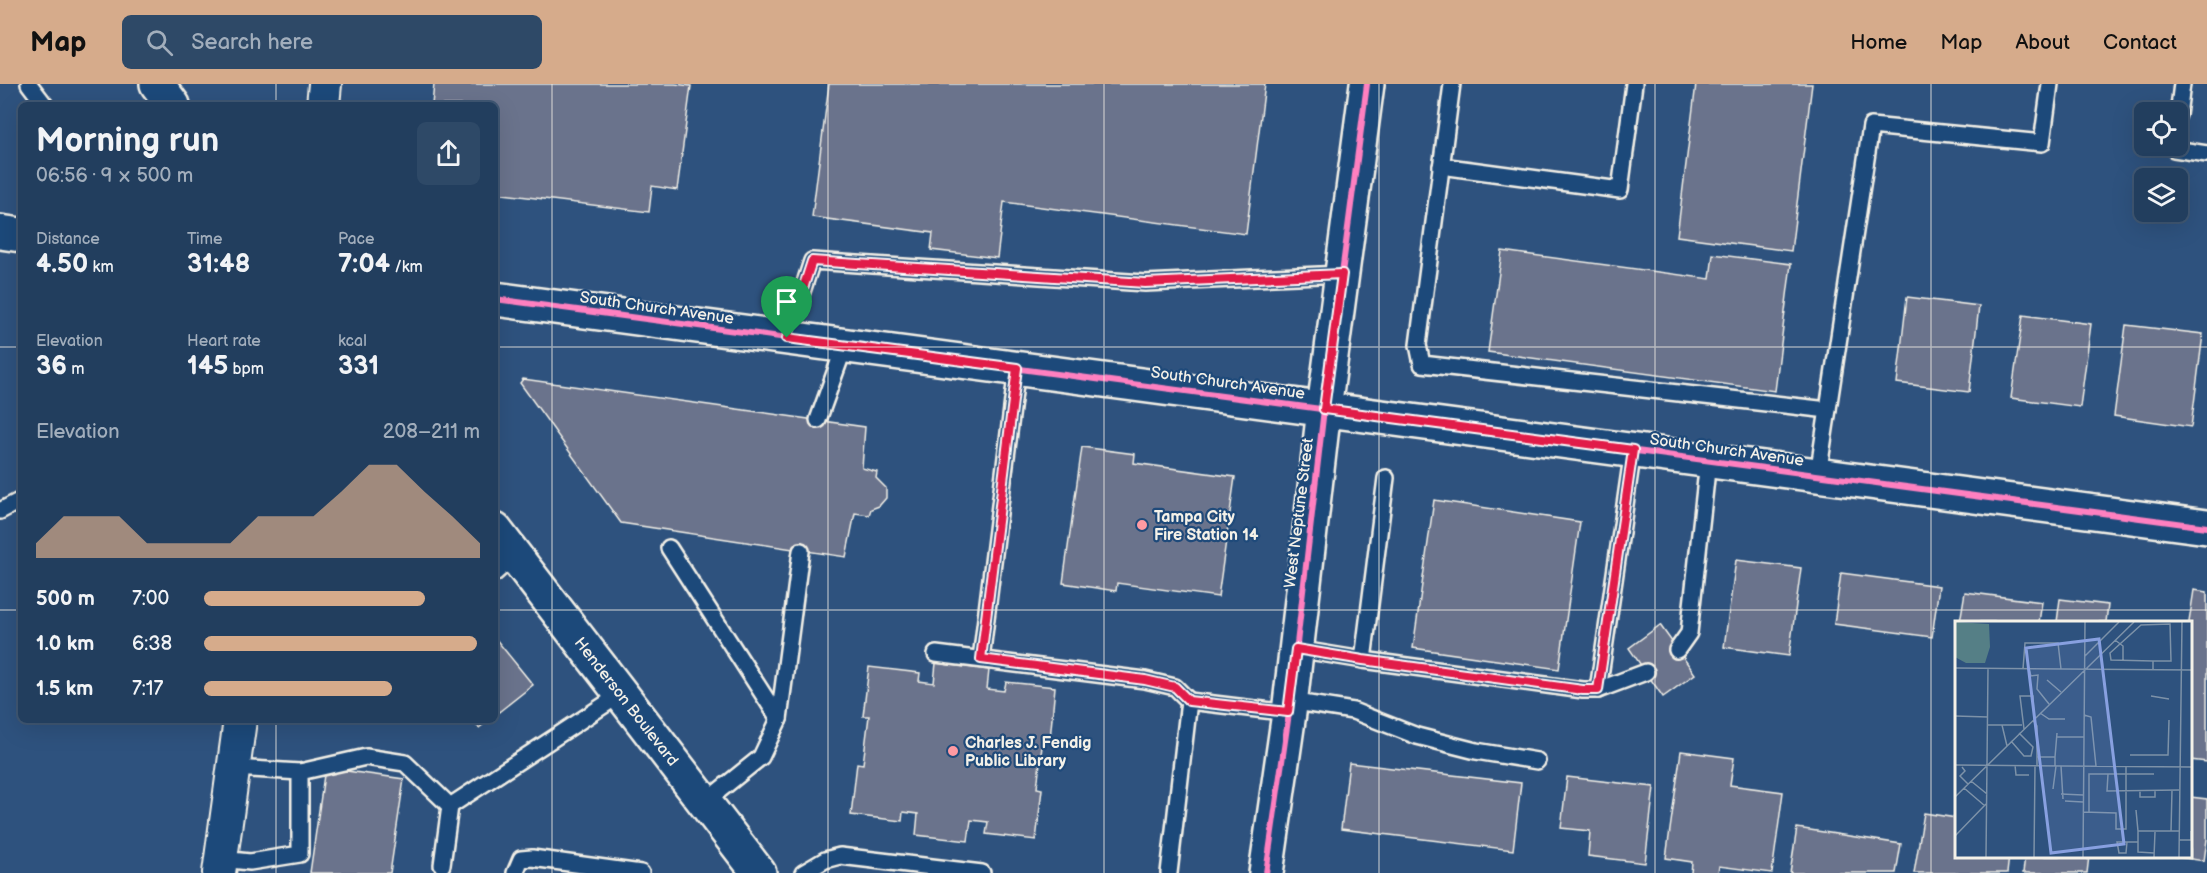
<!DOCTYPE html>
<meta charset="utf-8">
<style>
:root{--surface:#223e5e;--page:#2e4967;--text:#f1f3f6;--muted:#a2aebc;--line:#3f5773;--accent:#d6ab8b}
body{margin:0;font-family:"Balsamiq Sans",sans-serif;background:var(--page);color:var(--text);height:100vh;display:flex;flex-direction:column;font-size:22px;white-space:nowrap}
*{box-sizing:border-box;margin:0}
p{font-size:20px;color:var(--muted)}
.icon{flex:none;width:33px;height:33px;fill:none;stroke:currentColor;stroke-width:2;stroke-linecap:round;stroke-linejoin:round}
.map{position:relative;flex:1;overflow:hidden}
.side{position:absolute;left:18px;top:18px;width:480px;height:621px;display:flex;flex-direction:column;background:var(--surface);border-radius:9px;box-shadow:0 6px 24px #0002,0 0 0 2px var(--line)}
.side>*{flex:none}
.tools{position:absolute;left:2134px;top:18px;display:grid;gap:12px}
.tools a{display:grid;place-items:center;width:54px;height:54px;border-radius:9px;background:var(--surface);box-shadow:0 6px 24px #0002,0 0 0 2px var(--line);font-size:30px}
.pin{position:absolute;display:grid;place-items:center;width:51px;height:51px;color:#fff;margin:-62px -26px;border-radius:50% 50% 50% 0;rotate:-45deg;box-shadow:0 0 6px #0007}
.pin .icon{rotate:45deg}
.round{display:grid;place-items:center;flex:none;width:63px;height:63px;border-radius:9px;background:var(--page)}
.headline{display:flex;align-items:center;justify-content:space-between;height:102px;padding:0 18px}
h1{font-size:33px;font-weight:800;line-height:45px}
.metrics{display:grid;grid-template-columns:repeat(3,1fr);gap:9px;height:102px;padding:6px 18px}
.metrics div{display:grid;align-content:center}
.metrics b{font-size:26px;font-weight:800}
.metrics small{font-size:16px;font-weight:400}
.metrics p{font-size:16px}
.chart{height:168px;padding:12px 18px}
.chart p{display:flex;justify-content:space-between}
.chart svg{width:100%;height:108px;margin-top:6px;fill:var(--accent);opacity:.7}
ul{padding:0 18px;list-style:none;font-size:20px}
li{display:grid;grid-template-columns:96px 72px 1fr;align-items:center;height:45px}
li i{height:15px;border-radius:8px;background:var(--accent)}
header{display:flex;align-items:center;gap:36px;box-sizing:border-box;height:84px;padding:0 30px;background:var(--accent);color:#111}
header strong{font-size:28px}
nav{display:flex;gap:33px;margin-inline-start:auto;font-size:21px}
.search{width:420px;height:54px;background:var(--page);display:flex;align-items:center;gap:15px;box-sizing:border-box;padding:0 21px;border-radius:9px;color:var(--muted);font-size:22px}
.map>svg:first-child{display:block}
.building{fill:#6b738c;stroke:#f4f1e8;stroke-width:1.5}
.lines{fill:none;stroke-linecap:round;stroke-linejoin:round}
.lane-casing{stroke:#f4f1e8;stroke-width:20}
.street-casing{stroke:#f4f1e8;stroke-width:36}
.secondary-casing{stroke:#f4f1e8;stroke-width:38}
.lane{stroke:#1f4a7a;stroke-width:15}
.street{stroke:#1f4a7a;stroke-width:32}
.secondary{stroke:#1f4a7a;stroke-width:33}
.cycleway-casing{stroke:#1f4a7a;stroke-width:10}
.cycleway{stroke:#ff80c0;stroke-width:6}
.route-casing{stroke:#fff;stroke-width:12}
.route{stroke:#e11d48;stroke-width:8}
.grid{fill:none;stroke:#f4f1e8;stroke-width:1.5;stroke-opacity:0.55}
.poi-dot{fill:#ff9aa2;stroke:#1f4a7a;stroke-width:2}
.labels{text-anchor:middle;stroke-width:4.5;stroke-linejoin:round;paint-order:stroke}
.street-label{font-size:16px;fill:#f4f1e8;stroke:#1f4a7a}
.poi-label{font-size:16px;font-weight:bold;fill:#f4f1e8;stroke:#1f4a7a;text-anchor:start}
.inset-road{fill:none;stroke:#7d92a8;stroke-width:1.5}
.view{fill:#88a0e0;fill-opacity:0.15;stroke:#88a0e0;stroke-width:3}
.inset-edge{fill:none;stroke:#f4f1e8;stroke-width:3}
</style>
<header>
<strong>Map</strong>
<div class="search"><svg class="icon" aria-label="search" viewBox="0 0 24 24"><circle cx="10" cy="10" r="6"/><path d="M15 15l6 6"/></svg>Search here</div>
<nav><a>Home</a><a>Map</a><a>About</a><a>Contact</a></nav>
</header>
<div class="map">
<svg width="2207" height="789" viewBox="0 0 2207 789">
<rect width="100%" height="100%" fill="#2e527e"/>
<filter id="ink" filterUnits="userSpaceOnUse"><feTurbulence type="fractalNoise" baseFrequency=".0167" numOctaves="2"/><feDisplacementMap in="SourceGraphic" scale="12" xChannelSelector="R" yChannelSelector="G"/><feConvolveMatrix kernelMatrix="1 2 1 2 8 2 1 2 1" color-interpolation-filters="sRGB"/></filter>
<g filter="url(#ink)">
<g class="building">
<polygon points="434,0 675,0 691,2 677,106 652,102 649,128 495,109 495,21 432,21"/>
<polygon points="829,0 1265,0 1246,150 1004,118 997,174 931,166 933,149 812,133"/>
<polygon points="1696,0 1812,0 1791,167 1677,152"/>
<polygon points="1502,167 1710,195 1713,170 1791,180 1775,307 1488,268"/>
<polygon points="1907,213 1979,222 1969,308 1897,299"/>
<polygon points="2023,231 2091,240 2080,323 2011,314"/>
<polygon points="2126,241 2203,250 2191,343 2114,332"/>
<polygon points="523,295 865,343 862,384 877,388 876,394 886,404 886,414 879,422 871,425 869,431 855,429 846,473 621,439 520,299"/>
<polygon points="1082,363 1135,370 1134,379 1235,393 1218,513 1117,499 1116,507 1063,499"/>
<polygon points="1434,416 1580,438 1559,585 1413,564"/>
<polygon points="1736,476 1801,484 1789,572 1724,563"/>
<polygon points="1841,489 1939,502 1932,553 1834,540"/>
<polygon points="2194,506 2207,508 2207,678 2190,676 2189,538"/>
<polygon points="1965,508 2042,518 2039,538 1960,538"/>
<polygon points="2060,515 2108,521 2106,538 2057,538"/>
<polygon points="1660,541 1695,590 1663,613 1629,564"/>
<polygon points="495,554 533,601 495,631"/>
<polygon points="936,579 989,586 987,605 1004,607 1006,598 1055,603 1050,655 1043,654 1037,704 1042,705 1036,756 986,750 988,738 971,736 968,757 916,751 918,730 903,728 902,737 851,731 857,679 863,680 869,632 863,632 869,583 920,589 919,597 934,599"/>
<polygon points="473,636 489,636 479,644"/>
<polygon points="1681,667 1734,674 1730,701 1783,708 1772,789 1719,782 1718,789 1691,789 1692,778 1666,774"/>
<polygon points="1349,679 1521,699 1513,766 1341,745"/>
<polygon points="325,684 404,695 390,789 310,789"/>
<polygon points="1567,693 1654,703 1645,779 1588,772 1590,747 1561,744"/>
<polygon points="2190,713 2207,715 2207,755 2204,777 2172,772 2190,772"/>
<polygon points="1924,729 1956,734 1956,772 2009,772 2007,789 1914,789"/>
<polygon points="1797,744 1901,760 1896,789 1790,789"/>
<polygon points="2025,772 2089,772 2087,789 2023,789"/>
</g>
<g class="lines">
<g class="lane-casing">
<g id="lane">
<polyline points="29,0 45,21"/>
<polyline points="1452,0 1418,261 1422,280 1828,326"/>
<polyline points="2178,31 2182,0"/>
<polyline points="2174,62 2174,65 2207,70"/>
<polyline points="1441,82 1620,106 1634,0"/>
<polyline points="787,254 812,177 1145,199 1342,190"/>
<polyline points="818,336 845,261"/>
<polyline points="1818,391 1871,42 2042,59 2050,0"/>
<polyline points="0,427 21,416"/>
<polyline points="669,464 779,635"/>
<polyline points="495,489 514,472"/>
<polyline points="1296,565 1363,576 1583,606 1598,606 1646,588"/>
<polyline points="1677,566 1689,549 1708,377"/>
<polyline points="936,570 1145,596 1175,603 1189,617"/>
<polyline points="981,575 1017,284"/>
<polyline points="1363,576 1386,394"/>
<polyline points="1598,606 1633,366"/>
<polyline points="1290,617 1353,627 1417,652 1476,667 1537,677"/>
<polyline points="233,684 300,688"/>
<polyline points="705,718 761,673 779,635 801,467"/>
<polyline points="221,775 250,778 300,770 300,688 366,673 405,679 450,722 621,610"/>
<polyline points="442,781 450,722"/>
<polyline points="515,789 521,775 532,774 641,789"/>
<polyline points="803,789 825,776 840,772 982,789"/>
<polyline points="1169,789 1189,617 1289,629"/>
</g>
</g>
<g class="street-casing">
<g id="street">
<polyline points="323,21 325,0"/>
<polyline points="219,789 240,636"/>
</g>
</g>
<g class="secondary-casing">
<g id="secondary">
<polyline points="157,0 173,21"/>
<polyline points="0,148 21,151"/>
<polyline points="495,215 2207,443"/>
<polyline points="495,446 759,789"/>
<polyline points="1266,789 1289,629 1324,325 1367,0"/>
</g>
</g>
<use href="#lane" class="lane"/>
<use href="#street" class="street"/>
<use href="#secondary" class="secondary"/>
<g class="cycleway-casing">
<g id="cycleway">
<polyline points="495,215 2207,443"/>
<polyline points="1266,789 1289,629 1324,325 1367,0"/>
</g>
</g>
<use href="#cycleway" class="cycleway"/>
</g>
</g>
<g class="lines" filter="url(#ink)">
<g class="route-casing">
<polygon id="route" points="812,177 1145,199 1342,190 1324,325 1633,366 1598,606 1583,606 1363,576 1296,565 1288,628 1189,617 1175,603 1145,596 981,575 1017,284 787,254"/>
</g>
<use href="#route" class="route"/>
</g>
<path class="grid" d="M276,0V21M552,0V789M828,0V789M1104,0V789M1379,0V789M1655,0V789M1931,0V789M0,263H21M495,263H2207M0,526H21M495,526H2207M276,636V789"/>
<g class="poi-dot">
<circle cx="1142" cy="441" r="6"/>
<circle cx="953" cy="667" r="6"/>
</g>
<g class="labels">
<g class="street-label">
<text transform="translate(657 223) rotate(8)" y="6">South Church Avenue</text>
<text transform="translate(1228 298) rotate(8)" y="6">South Church Avenue</text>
<text transform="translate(1727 365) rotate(8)" y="6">South Church Avenue</text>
<text transform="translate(1298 429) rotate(-83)" y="6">West Neptune Street</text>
<text transform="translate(627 617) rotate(52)" y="6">Henderson Boulevard</text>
</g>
<g class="poi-label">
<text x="1154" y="438">Tampa City<tspan x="1154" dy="18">Fire Station 14</tspan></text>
<text x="965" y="664">Charles J. Fendig<tspan x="965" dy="18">Public Library</tspan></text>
</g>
</g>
<g transform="translate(1955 537)">
<rect width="237" height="237" fill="#2e527e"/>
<path d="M0,1L34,3L35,26L30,42H11L0,36Z" fill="#557f86"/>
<path class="inset-road" d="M237,14V41M160,19L168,25V39M130,35L164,1M198,40L156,39L155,32L186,4L215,3L216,40H198V49M0,47L237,49M68,48L70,22H103L106,48M74,48L76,55L83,54L82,68L94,83M92,59L106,71M196,75L214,78M85,92L94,98H110M129,94L136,96L141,145M0,95L33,96M78,99L82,105V136M33,104H67M47,104L52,125M69,108L65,75H78L79,98M102,116H129M56,120L69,135H76L78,126L64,112M175,134H213L214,99M100,136L102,112M0,144L237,146M60,144L61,154H74M82,145V136H100V145M106,145L108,178M7,146L10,150L5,155L13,163M153,153L152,170L224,169M16,160L32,173M9,167L30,185M98,168L101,145M185,170V176H200V169M106,173L128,174M0,176L179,1M110,180L128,181M181,189L183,210H224M128,191L161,192V208H171V145M134,191V153H199M183,210V231L199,232M216,210L217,169M0,215L31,183M224,219H236V210M172,221L171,232H164L162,221H183M31,236L33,48M79,236L80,145M128,236L130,1M199,236L200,211M224,236L227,1"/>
<path class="view" d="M144,18L169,223L96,232L71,27Z"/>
<rect width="237" height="237" class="inset-edge"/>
</g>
</svg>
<div class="tools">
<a><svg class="icon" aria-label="locate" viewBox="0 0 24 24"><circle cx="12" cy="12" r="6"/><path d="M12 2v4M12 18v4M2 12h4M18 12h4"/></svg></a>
<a><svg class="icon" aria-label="layers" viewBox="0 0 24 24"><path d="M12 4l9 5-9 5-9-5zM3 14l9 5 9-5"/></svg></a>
</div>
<div class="pin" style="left:787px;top:254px;background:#1e9e55"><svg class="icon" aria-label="arrive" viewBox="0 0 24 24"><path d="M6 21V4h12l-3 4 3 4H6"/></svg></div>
<section class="side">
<div class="headline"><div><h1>Morning run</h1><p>06:56 · 9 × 500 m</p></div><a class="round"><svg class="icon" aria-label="share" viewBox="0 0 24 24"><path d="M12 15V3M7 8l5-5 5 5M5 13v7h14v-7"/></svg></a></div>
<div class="metrics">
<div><p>Distance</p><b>4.50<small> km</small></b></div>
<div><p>Time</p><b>31:48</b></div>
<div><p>Pace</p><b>7:04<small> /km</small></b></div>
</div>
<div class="metrics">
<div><p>Elevation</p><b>36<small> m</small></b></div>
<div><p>Heart rate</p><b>145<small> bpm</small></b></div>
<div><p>kcal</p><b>331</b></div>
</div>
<div class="chart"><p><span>Elevation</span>208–211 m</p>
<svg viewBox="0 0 160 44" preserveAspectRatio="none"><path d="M0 44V38L10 27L20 27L30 27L40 38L50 38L60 38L70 38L80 27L90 27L100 27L110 17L120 6L130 6L140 17L150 27L160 38V44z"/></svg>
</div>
<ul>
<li><b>500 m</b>7:00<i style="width:80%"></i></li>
<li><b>1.0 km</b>6:38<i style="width:99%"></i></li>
<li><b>1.5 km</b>7:17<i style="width:68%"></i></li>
</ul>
</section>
</div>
